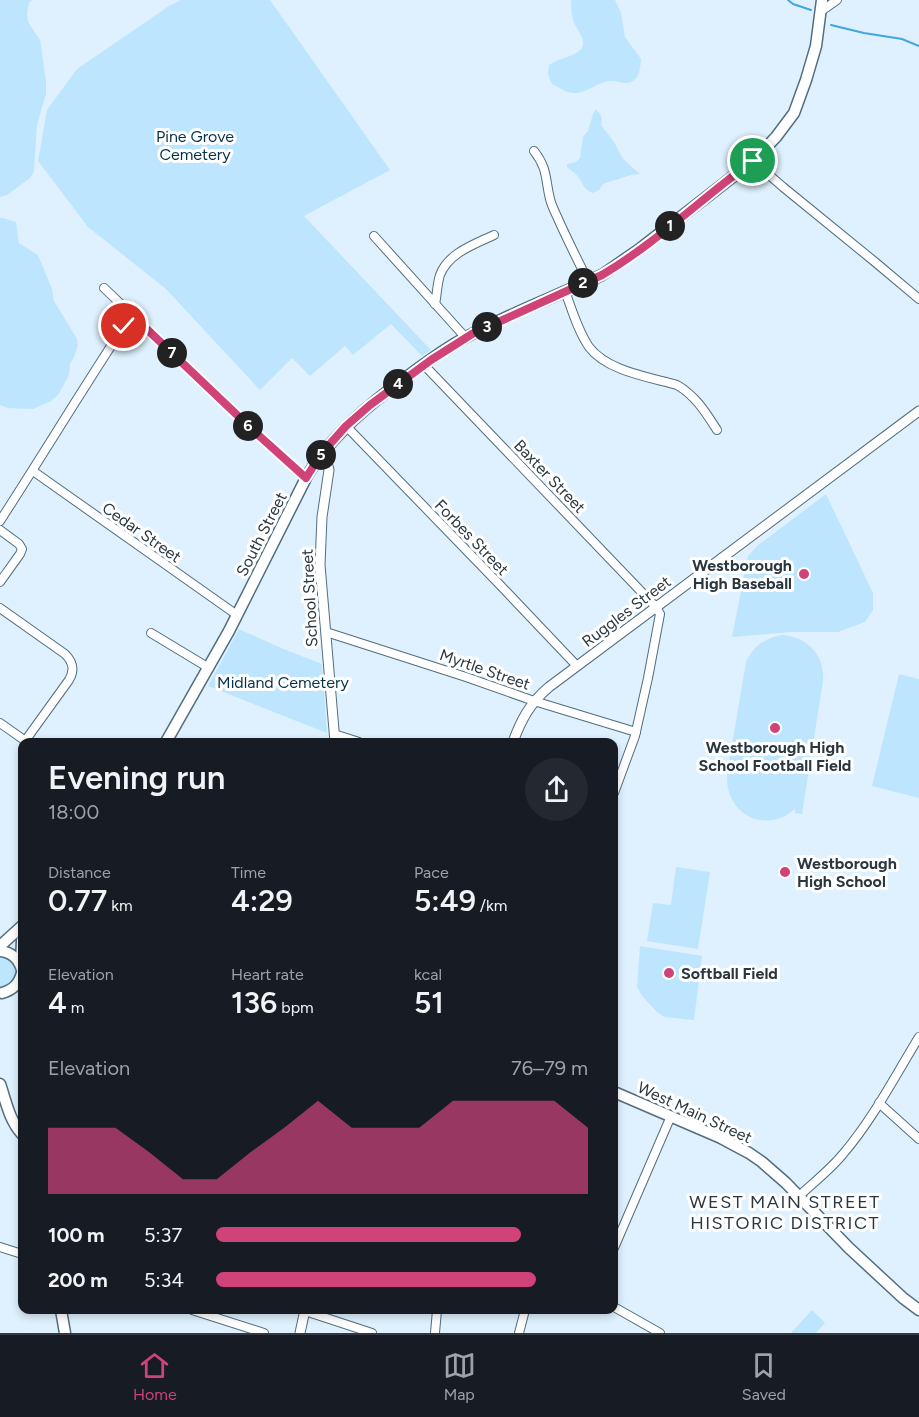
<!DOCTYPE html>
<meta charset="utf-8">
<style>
:root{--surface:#171b24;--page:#242831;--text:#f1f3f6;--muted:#9ea1a6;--line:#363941;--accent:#cf4378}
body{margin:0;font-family:Figtree,sans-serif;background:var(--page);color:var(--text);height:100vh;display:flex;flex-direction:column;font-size:22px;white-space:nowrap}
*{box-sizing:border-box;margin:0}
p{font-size:20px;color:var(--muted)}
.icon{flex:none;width:33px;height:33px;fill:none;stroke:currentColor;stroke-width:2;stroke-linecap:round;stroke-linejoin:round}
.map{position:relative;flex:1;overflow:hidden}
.details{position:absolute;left:18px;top:738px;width:600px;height:576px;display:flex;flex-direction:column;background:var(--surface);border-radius:12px;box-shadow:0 3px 9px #0003}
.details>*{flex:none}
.pin{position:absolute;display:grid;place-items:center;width:51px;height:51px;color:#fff;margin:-26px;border:3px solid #fff;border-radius:50%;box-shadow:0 2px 6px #0007}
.km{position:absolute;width:30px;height:30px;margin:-15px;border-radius:50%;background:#222;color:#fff;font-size:16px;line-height:30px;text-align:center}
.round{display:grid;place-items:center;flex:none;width:63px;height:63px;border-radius:32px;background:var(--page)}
.summary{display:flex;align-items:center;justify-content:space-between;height:102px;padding:0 30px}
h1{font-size:33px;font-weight:600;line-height:45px}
.stats{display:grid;grid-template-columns:repeat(3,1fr);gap:9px;height:102px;padding:6px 30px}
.stats div{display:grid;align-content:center}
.stats b{font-size:30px;font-weight:600}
.stats small{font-size:16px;font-weight:400}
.stats p{font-size:16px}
.chart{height:168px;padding:12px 30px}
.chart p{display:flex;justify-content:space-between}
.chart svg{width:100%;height:108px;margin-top:6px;fill:var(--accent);opacity:.7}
ul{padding:0 30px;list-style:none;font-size:20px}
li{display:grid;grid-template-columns:96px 72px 1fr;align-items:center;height:45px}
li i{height:15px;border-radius:8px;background:var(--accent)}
.tabs{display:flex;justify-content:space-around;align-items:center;height:84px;border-top:2px solid var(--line);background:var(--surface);font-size:16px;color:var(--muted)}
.tabs a{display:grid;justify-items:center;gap:3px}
.tabs .current{color:var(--accent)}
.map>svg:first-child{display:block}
.green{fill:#bee5fe}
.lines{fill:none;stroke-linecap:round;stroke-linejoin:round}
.stream{stroke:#3fa7e1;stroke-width:2}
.minor-casing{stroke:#516d7f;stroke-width:10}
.tertiary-casing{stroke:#516d7f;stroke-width:11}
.secondary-casing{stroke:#516d7f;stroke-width:13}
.minor{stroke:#fff;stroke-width:8}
.tertiary{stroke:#fff;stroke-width:9}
.secondary{stroke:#fff;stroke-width:10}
.route-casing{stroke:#fff;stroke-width:12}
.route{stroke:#cf4378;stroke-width:8}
.poi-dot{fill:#cf4378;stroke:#fff;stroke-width:2}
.labels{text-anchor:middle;stroke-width:6;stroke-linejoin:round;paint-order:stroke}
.park-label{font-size:16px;fill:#04324a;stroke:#fff}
.street-label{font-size:16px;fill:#2b373f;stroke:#fff}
.poi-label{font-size:16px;font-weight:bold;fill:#2b373f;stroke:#fff;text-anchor:start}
.neighbourhood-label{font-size:18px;letter-spacing:1.5px;fill:#2b373f;stroke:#fff}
</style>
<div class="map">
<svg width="919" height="1333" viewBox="0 0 919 1333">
<rect width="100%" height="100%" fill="#dff1fe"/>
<g class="green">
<polygon points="0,0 32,0 29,3 27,13 28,22 40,40 46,81 46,94 37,125 34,171 30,178 7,195 0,197"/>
<polygon points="181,0 270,0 390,170 304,216 431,350 422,356 391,324 353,355 345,346 310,376 292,358 260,390 166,289 88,227 38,161 47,110 77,69 169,6"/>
<path d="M571,0H615L621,13L625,37L641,59C640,68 640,76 633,81C625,86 618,80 610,81C597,82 586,94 574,93C566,93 559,87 552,84L548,74L549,65C558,59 567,58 576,53C592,45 577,31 573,20C571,13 571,7 571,0Z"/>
<path d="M596,109C601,115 603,118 601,125L614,142L623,159L640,174L631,175L603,184L599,190L593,193C584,190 584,185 579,178C576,173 571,171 567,167V164L576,162L580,158L583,137L588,131L593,114Z"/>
<polygon points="0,218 3,218 16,222 19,243 38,255 52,289 54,301 77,339 78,345 74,357 70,364 69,375 58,395 51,401 33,409 8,408 0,405"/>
<polygon points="826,494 873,593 873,610 865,622 838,632 792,632 732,637 748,556 757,546"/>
<polygon points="239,629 281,648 322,664 327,733 208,686"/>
<path d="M782,635C808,637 825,655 823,681L802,814L795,813V809C765,835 725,814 727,775L746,662C753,646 765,638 782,635Z"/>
<polygon points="899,674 919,679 919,798 872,786"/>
<polygon points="676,867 710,872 698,949 647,941 653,903 671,905"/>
<polygon points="640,946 702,956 694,1020 664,1017 656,1011 643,997 637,987"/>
<path d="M0,957C10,958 15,963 17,973L11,986L0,989Z"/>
<polygon points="812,1310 825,1323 816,1333 791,1333"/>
</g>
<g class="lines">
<g class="stream">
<polyline points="788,0 793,4 811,10"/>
<polyline points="831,25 864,33 902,39 919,46"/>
</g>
<g class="minor-casing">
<g id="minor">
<polyline points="820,12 837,0"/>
<path d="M534,151C548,169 545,179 550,199C552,207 556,214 559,221C568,241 578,261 588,281"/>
<polyline points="753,161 783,187 875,262 919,299"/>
<polyline points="374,236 466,338"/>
<polyline points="104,288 256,433 306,478"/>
<path d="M565,291C572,310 578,331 589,347C607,371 649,377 677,385C696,396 706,413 717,430"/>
<path d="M435,304C437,295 437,284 440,275C448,253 475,244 494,235"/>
<polyline points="424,365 656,607 660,614 648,678 635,736 614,793"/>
<polyline points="346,426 501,586 577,666"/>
<polyline points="33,471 237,615"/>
<path d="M0,521C42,456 82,390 124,326L132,315"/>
<polyline points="0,530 19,544 22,549 20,554 0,582"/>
<path d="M0,608L65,654C73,662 75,670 69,680L25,741"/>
<polyline points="326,632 466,677 534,701 636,732"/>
<polyline points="151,633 209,668"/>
<polyline points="0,723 27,742"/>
<polyline points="334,734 359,742"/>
<polyline points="879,1103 919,1139"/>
<path d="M799,1196C814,1182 830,1170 843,1154C873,1119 895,1076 919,1037"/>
<polyline points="0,1247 22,1254"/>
<polyline points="614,1248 671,1116"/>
<polyline points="614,1307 660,1333"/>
<polyline points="192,1310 264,1333"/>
<polyline points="305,1311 372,1333"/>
<polyline points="435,1333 437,1310"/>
<polyline points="519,1333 525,1310"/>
</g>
</g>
<g class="tertiary-casing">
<g id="tertiary">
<polyline points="321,454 327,462 329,470 322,517 320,565 335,742"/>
<path d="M513,742C521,720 530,703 549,687L919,411"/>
<polyline points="300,1333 305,1310"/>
</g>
</g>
<g class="secondary-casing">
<g id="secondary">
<path d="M166,742L229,631L307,476C328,441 357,415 389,390C416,370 443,349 472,334C514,312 559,295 602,275L641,248L753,161L776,137L794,113L806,80L816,46L822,0"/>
<polyline points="0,946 22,926"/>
<path d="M0,951C11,952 19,959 22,970"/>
<polyline points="21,965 22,940"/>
<path d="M2,993C13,990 19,984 22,973"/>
<path d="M0,1084C6,1101 9,1120 22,1134"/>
<polyline points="614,1092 721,1138 749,1153 762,1162 786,1183 849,1248 903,1298 919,1310"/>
<polyline points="61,1310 65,1333"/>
</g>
</g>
<use href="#minor" class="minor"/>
<use href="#tertiary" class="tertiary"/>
<use href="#secondary" class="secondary"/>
</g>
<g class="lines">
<g class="route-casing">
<path id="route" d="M124,326L132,315L256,433L306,478L321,454L346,426L370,405L431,360L472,334L602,275C656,243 702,198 753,161"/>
</g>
<use href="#route" class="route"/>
</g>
<g class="poi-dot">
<circle cx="804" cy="574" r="6"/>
<circle cx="775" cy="728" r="6"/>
<circle cx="785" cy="872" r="6"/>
<circle cx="669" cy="973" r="6"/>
</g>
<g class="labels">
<g class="park-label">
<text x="195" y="142">Pine Grove<tspan x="195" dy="18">Cemetery</tspan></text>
<text x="283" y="688">Midland Cemetery</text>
</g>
<g class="street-label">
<text transform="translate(550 476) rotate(46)" y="6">Baxter Street</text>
<text transform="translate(142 532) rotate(35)" y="6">Cedar Street</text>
<text transform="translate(261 534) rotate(-63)" y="6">South Street</text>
<text transform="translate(472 537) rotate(46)" y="6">Forbes Street</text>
<text transform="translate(309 598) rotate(-93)" y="6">School Street</text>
<text transform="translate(626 611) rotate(-37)" y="6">Ruggles Street</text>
<text transform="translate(485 669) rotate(19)" y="6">Myrtle Street</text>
<text transform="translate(695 1112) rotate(25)" y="6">West Main Street</text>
</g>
<g class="poi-label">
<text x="792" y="571" text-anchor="end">Westborough<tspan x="792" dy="18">High Baseball</tspan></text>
<text x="775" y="753" text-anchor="middle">Westborough High<tspan x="775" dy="18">School Football Field</tspan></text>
<text x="797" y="869">Westborough<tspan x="797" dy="18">High School</tspan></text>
<text x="681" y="979">Softball Field</text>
</g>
<g class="neighbourhood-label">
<text x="785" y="1208">WEST MAIN STREET<tspan x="785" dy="21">HISTORIC DISTRICT</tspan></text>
</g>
</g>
</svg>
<div class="pin" style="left:753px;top:161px;background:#1e9e55"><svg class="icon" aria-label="arrive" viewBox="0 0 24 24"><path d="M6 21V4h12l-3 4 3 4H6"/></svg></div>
<div class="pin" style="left:124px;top:326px;background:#d93025"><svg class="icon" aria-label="check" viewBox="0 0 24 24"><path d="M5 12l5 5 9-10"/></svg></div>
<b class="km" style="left:670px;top:226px">1</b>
<b class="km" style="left:583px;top:283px">2</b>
<b class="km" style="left:487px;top:327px">3</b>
<b class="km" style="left:398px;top:384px">4</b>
<b class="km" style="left:321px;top:455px">5</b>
<b class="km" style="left:248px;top:426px">6</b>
<b class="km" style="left:172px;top:353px">7</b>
<section class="details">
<div class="summary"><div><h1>Evening run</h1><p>18:00</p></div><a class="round"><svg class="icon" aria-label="share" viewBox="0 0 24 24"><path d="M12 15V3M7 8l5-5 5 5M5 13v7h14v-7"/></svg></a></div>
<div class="stats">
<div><p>Distance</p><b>0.77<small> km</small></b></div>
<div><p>Time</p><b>4:29</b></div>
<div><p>Pace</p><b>5:49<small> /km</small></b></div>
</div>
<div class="stats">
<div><p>Elevation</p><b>4<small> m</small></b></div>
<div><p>Heart rate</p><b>136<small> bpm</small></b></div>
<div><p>kcal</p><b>51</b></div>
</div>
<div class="chart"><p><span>Elevation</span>76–79 m</p>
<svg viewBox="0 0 160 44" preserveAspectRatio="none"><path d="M0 44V17L10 17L20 17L30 27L40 38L50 38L60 27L70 17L80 6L90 17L100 17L110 17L120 6L130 6L140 6L150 6L160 17V44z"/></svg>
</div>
<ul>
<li><b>100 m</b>5:37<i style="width:82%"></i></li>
<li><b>200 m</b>5:34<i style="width:86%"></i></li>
</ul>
</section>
</div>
<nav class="tabs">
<a class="current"><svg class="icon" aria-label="home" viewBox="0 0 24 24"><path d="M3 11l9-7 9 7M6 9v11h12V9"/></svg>Home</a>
<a><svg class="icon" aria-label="map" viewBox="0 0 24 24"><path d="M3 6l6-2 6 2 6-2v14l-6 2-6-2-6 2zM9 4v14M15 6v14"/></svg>Map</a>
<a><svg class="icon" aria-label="saved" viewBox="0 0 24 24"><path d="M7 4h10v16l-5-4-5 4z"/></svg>Saved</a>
</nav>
